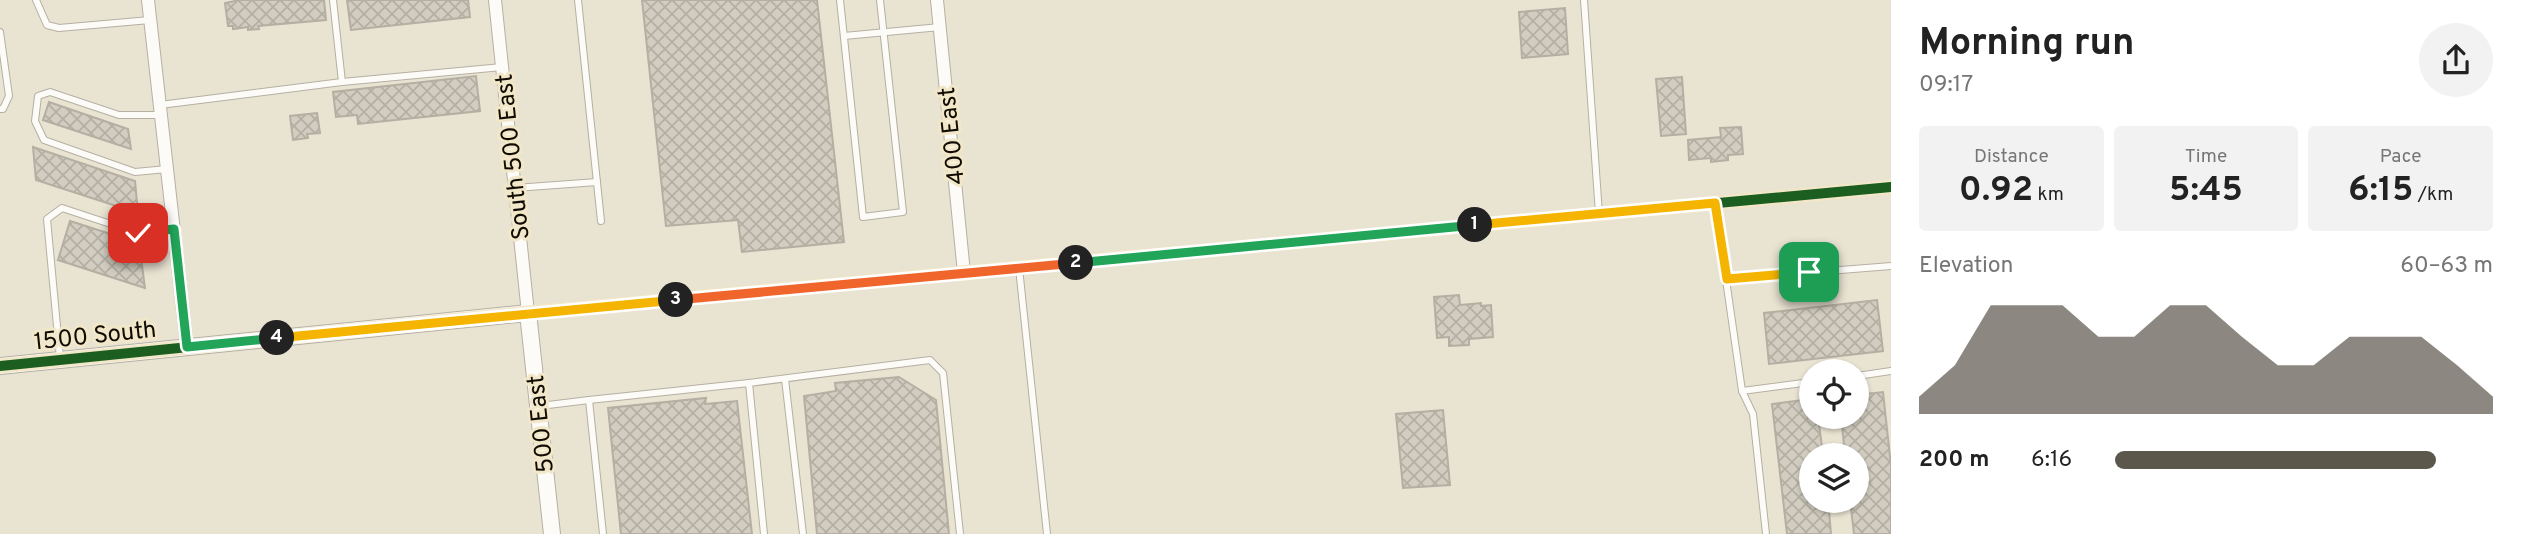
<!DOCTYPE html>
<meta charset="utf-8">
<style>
:root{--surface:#fff;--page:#f2f2f2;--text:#222;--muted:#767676;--accent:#5c574c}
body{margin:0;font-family:Overpass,sans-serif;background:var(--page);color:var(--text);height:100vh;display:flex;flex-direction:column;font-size:26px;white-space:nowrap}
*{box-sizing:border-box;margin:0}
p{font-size:23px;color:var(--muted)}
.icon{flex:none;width:38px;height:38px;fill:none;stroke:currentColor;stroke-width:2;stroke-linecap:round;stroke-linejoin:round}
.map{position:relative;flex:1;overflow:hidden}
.details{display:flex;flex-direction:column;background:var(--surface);width:630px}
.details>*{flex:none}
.fabs{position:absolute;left:1799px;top:359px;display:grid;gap:14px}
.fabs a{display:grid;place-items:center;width:70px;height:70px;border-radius:50%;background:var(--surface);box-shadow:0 2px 5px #0004;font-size:35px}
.pin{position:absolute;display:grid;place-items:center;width:60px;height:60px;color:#fff;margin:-30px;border-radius:14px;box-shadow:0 4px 10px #0006}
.km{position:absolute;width:35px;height:35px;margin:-18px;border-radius:50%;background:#222;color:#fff;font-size:19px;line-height:35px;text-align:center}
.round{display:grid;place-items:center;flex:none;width:74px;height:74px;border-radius:37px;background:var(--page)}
.summary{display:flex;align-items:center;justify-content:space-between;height:119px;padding:0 28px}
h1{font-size:38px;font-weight:700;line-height:52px}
.figures{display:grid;grid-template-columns:repeat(3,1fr);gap:10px;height:119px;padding:7px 28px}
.figures div{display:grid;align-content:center;border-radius:7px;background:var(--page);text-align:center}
.figures b{font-size:35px;font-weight:700}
.figures small{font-size:19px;font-weight:400}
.figures p{font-size:19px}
.chart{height:196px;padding:14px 28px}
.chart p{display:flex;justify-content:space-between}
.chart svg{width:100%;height:126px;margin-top:7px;fill:var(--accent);opacity:.7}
ul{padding:0 28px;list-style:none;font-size:23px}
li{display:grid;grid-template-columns:112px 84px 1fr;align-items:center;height:52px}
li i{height:18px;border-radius:9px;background:var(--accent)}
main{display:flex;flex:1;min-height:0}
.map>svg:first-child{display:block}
.building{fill:url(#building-cross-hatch);stroke:#b4afa2;stroke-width:2}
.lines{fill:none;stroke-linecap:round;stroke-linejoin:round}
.lane-casing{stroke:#b5b0a3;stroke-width:8}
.street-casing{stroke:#b5b0a3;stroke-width:14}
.secondary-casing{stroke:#b5b0a3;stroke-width:18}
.lane{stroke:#fcfbf8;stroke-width:6}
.street{stroke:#fcfbf8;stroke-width:12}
.secondary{stroke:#fcfbf8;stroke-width:16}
.cycleway-casing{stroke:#f2e7c9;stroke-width:15}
.cycleway{stroke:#1b5e20;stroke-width:10}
.split-1-casing{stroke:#fff;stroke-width:14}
.split-2-casing{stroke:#fff;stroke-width:14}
.split-3-casing{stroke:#fff;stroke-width:14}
.split-4-casing{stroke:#fff;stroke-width:14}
.split-5-casing{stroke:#fff;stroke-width:14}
.split-1{stroke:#f5b400;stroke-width:9}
.split-2{stroke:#22a559;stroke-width:9}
.split-3{stroke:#f0652b;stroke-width:9}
.split-4{stroke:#f5b400;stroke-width:9}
.split-5{stroke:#22a559;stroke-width:9}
.labels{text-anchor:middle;stroke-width:6;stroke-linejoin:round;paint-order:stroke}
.street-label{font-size:24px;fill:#100c04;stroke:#f2e7c9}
</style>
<main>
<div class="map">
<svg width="1891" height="534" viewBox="0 0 1891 534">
<defs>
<pattern id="building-cross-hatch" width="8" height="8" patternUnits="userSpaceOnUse" patternTransform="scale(1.75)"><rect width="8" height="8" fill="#d2cdc0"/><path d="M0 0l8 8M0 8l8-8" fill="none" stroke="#b3afa3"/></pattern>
</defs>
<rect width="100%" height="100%" fill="#e9e3d2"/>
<g class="building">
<polygon points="240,0 324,0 326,20 258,26 259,29 248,30 248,27 233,29 233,26 228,26 225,3"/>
<polygon points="347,0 468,0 470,17 351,30"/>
<polygon points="642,0 817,0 844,242 742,252 738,220 666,226"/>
<polygon points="1565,8 1568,54 1522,58 1519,12"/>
<polygon points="476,76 480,111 358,124 357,115 336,117 333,92"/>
<polygon points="1682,77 1686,134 1661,136 1656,79"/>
<polygon points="49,102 128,129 131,149 43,120"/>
<polygon points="317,113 320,133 307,134 308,138 293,140 290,116"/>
<polygon points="1741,127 1743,154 1728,155 1728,160 1711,162 1711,158 1689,160 1688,140 1721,137 1720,128"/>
<polygon points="33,147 135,181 138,213 36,180"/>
<polygon points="70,221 139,243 145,288 58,260"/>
<polygon points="1459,295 1460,305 1481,303 1481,306 1491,305 1493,337 1469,339 1469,345 1449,346 1449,337 1437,338 1434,297"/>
<polygon points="1877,300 1883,351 1769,364 1764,313"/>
<polygon points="899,377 936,400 949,534 817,534 804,396 836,391 835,383"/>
<polygon points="1883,392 1891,466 1891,534 1854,534 1850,500 1857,500 1857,455 1845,455 1841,416 1857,416 1857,395"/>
<polygon points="706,398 705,404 737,401 752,534 621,534 608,408"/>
<polygon points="1811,399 1811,416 1818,416 1823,455 1811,455 1811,500 1828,500 1831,534 1787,534 1772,404"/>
<polygon points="1443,410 1450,485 1403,488 1396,414"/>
</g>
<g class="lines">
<g class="lane-casing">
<g id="lane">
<polyline points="36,0 47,25 59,28 150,20"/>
<polyline points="578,0 601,221"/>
<polyline points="840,0 863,217 903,212 880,0"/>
<polyline points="1584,0 1599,214"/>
<polyline points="0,32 9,96 3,109 0,109"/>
<polyline points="844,36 940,27"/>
<polyline points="342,82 502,67"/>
<polyline points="160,105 342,82 333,0"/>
<polyline points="161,115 119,115 50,92 38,96 35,121 44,140 135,172 167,169"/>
<polyline points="515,188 597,182"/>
<polyline points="1715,203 1742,391 1753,414 1766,534"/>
<polyline points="1019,268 1047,534"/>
<polyline points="1727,279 1891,266"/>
<polyline points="60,358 47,219 62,208 138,233 174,229"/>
<polyline points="1857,376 1891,371"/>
<polyline points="785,379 803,534"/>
<polyline points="749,383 930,360 943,373 960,534"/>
<polyline points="1742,391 1811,382"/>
<polyline points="589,400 749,383 764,534"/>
<polyline points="540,406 589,400 603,534"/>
</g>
</g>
<g class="street-casing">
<g id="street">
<polyline points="148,0 187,347"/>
<polyline points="495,0 528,313 1891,187"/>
<polyline points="937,0 964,273"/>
</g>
</g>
<g class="secondary-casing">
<polyline id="secondary" points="0,366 528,313 552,534"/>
</g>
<use href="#lane" class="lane"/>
<use href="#street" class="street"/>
<use href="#secondary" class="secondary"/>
<g class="cycleway-casing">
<polyline id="cycleway" points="0,366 528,313 1891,187"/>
</g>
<use href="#cycleway" class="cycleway"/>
</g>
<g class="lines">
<g class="split-1-casing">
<polyline id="split-1" points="1475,225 1715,203 1727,279 1809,272"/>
</g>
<g class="split-2-casing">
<polyline id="split-2" points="1076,263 1475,225"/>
</g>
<g class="split-3-casing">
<polyline id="split-3" points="676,300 1076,263"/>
</g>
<g class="split-4-casing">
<polyline id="split-4" points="277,338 676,300"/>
</g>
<g class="split-5-casing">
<polyline id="split-5" points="138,233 174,229 187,347 277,338"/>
</g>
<use href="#split-1" class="split-1"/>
<use href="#split-2" class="split-2"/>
<use href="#split-3" class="split-3"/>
<use href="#split-4" class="split-4"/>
<use href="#split-5" class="split-5"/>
</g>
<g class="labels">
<g class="street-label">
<text transform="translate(951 136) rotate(-96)" y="8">400 East</text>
<text transform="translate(512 157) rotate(-96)" y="8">South 500 East</text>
<text transform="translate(95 335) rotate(-6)" y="8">1500 South</text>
<text transform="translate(540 424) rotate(-96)" y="8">500 East</text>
</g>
</g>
</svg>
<div class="fabs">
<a><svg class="icon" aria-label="locate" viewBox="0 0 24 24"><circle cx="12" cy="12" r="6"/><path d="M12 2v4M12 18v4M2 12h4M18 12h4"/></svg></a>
<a><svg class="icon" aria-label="layers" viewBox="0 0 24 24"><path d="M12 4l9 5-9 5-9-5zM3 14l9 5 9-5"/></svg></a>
</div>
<div class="pin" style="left:1809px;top:272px;background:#1e9e55"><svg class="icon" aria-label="arrive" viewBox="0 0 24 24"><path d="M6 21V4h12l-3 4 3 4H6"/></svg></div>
<div class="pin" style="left:138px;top:233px;background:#d93025"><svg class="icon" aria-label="check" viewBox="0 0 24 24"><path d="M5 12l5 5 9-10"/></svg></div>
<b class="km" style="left:1475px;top:225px">1</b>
<b class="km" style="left:1076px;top:263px">2</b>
<b class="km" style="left:676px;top:300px">3</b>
<b class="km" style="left:277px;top:338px">4</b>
</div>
<section class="details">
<div class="summary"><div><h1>Morning run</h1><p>09:17</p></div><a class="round"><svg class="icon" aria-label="share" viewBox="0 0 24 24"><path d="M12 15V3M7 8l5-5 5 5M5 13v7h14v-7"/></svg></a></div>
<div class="figures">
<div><p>Distance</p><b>0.92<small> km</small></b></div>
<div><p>Time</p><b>5:45</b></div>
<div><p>Pace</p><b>6:15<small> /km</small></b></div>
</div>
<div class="chart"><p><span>Elevation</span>60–63 m</p>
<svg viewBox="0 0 160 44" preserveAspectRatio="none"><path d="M0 44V38L10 27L20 6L30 6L40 6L50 17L60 17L70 6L80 6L90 17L100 27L110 27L120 17L130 17L140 17L150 27L160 38V44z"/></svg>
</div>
<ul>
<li><b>200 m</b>6:16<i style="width:85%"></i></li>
</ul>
</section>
</main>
